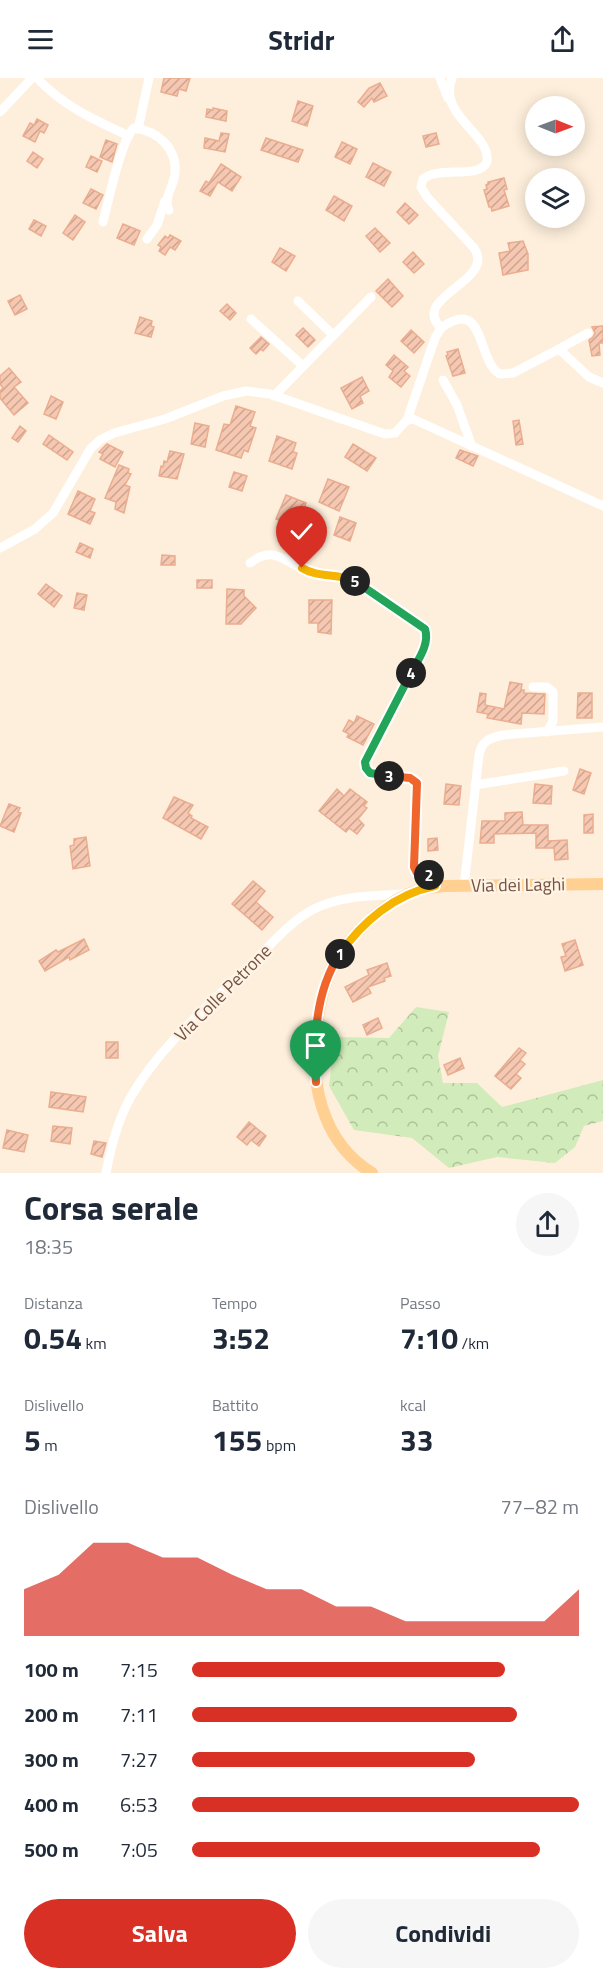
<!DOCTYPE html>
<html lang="it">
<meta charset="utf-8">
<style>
:root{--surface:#fff;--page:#f6f6f7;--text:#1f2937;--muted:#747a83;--accent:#d93025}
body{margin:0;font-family:"Titillium Web",sans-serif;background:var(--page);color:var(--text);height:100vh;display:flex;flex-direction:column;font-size:22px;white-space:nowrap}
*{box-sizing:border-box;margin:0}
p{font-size:20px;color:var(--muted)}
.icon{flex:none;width:33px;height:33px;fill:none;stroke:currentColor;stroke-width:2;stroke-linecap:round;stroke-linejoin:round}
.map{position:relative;height:1095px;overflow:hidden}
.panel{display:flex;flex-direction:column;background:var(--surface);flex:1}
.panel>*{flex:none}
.needle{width:39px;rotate:91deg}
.buttons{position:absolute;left:525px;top:18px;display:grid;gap:12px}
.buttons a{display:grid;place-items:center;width:60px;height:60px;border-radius:50%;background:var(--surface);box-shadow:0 3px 15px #0003;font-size:30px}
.pin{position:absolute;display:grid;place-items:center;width:51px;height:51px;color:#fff;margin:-62px -26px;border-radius:50% 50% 50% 0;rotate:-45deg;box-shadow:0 0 6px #0007}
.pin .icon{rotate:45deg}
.km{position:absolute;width:30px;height:30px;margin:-15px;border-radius:50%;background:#222;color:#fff;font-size:16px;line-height:30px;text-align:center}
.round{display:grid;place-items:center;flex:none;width:63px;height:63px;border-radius:32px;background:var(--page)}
.overview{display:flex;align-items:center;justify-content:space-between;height:102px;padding:0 24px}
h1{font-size:33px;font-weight:700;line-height:45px}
.figures{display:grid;grid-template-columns:repeat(3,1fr);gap:9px;height:102px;padding:6px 24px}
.figures div{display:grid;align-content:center}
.figures b{font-size:30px;font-weight:700}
.figures small{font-size:16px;font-weight:400}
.figures p{font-size:16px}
.chart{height:168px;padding:12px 24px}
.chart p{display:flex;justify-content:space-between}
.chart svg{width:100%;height:108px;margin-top:6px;fill:var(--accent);opacity:.7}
.cta{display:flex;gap:12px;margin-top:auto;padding:12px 24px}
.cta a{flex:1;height:69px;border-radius:36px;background:var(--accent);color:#fff;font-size:24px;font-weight:700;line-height:69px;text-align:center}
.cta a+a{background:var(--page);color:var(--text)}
ul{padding:0 24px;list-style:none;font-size:20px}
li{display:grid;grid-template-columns:96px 72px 1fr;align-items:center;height:45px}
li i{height:15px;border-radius:8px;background:var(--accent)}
header{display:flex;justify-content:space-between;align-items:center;height:78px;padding:0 24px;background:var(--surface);font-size:27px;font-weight:700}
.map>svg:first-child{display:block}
.forest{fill:url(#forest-crowns)}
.building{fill:url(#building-hatch);stroke:#eaad90;stroke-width:1.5}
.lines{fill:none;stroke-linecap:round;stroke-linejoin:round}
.minor{stroke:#fff;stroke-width:9}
.major{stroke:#ffd092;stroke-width:12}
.split-1-casing{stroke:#fff;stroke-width:12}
.split-2-casing{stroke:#fff;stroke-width:12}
.split-3-casing{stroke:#fff;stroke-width:12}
.split-4-casing{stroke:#fff;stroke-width:12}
.split-5-casing{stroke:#fff;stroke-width:12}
.split-6-casing{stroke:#fff;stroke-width:12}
.split-1{stroke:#f0652b;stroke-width:8}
.split-2{stroke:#f5b400;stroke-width:8}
.split-3{stroke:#f0652b;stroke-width:8}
.split-4{stroke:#22a559;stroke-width:8}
.split-5{stroke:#22a559;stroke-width:8}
.split-6{stroke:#f5b400;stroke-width:8}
.labels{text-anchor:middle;stroke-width:5;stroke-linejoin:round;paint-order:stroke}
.street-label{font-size:18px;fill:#745243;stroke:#fff3e4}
</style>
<header><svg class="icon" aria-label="menu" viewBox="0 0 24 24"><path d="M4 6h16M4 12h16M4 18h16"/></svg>Stridr<svg class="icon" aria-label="share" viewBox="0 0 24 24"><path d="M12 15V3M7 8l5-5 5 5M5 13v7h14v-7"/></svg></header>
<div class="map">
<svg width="603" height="1095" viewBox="0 0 603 1095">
<defs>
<pattern id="forest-crowns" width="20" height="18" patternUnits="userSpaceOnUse" patternTransform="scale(1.5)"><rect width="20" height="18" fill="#d1ecba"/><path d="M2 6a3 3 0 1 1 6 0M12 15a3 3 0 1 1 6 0" fill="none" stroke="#aec299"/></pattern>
<pattern id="building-hatch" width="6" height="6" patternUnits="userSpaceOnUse" patternTransform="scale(1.5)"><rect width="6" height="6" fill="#f6c8b1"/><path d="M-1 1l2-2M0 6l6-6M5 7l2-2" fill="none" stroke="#cca592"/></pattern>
</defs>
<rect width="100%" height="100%" fill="#feefdc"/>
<polygon class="forest" points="416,929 449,934 438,978 443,1005 477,1005 502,1029 603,1002 603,1043 584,1048 575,1069 555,1085 497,1079 449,1090 412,1060 354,1052 329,1008 335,959 389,960"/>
<g class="building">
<polygon points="164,0 190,0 186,13 179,11 177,18 161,14"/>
<polygon points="380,5 387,18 374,24 372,20 364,29 358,24 369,10"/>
<polygon points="298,23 313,28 307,48 292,43"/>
<polygon points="213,30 227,33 226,43 206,39 207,31 213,32"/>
<polygon points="37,41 48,47 44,55 40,53 35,64 23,58 30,45 34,47"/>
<polygon points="221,55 229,56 225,74 204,70 205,60 219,63"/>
<polygon points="436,55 439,66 426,69 423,58"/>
<polygon points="266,60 303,72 298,84 261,72"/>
<polygon points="106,62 117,66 112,84 100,79"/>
<polygon points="342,64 357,71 350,86 335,79"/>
<polygon points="33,74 43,81 37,90 27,83"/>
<polygon points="91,78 102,83 97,94 86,89"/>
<polygon points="373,85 391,94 384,108 366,99"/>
<polygon points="221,86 241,99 232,113 218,104 210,118 200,113 206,103 209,105"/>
<polygon points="504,100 507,111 504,112 509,128 492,133 491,129 489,129 484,112 487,111 486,107 488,106 488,104"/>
<polygon points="91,111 103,117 96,131 83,125"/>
<polygon points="334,118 352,128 344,143 326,132"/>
<polygon points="405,125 418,137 409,146 397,134"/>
<polygon points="75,137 85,144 73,162 63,155"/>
<polygon points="34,142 46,148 41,158 29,151"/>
<polygon points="123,146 140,153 134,167 117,160"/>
<polygon points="375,150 390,165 380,174 366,158"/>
<polygon points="170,157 181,163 175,172 170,169 165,177 159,173 161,169 158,167 165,158 168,160"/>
<polygon points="523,163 528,176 528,192 503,197 499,175 510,173 508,165"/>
<polygon points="280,170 295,178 286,193 272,184"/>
<polygon points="413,174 424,186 414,195 403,184"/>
<polygon points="388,201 403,218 392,229 376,213"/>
<polygon points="20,217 27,231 15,237 8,223"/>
<polygon points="227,226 236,235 230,242 220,233"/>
<polygon points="140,239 152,243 151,248 154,249 151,259 135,255"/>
<polygon points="603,248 603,265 599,265 600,277 592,278 589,262 593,259 595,255 592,249"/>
<polygon points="303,250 315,262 308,269 296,257"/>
<polygon points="411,252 424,264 414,275 401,263"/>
<polygon points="261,259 269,266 263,273 261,271 256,276 250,270"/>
<polygon points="458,271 465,295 453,298 446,278 448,277 447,274"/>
<polygon points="394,277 408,289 404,293 410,298 401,309 389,299 393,293 386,287"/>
<polygon points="9,290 21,304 14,309 28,325 14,337 0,320 0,313 3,310 0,306 0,298"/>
<polygon points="362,299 369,313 360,318 363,325 352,331 341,310"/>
<polygon points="51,318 63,324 56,341 44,336"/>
<polygon points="236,328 255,334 250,348 256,350 248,374 244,372 241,380 216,372 224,346 230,347"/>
<polygon points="519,342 523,366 516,367 513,343"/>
<polygon points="195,345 209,348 205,369 191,366"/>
<polygon points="20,348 26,353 18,364 12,360"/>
<polygon points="49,357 73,374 67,382 43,366"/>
<polygon points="277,358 296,365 293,374 297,375 292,391 269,383"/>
<polygon points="107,366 123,374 115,389 100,381 103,376 99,374"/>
<polygon points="353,366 376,380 367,393 345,379"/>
<polygon points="460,372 478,378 473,388 456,380"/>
<polygon points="170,373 184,376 177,401 159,398 161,388 163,389 164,383 167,384"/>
<polygon points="119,387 129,391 128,395 131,396 125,407 130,409 124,435 115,431 116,424 105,420"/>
<polygon points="234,394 247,398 242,413 229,409"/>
<polygon points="328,401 349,409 339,433 319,424"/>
<polygon points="78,413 95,421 90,433 95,435 90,446 68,436"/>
<polygon points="286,417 306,425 297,449 276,441"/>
<polygon points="340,439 356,445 350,463 334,457"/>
<polygon points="80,465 93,471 90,480 76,474"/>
<polygon points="162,477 175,478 175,487 161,487"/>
<rect x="197" y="502" width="15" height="8"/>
<polygon points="46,506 62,518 54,529 38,516"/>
<polygon points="227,511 244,512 244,518 256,530 241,546 226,546"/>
<polygon points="77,515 87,517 84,532 74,530"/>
<polygon points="309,522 332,522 331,556 318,554 318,545 309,545"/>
<polygon points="510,604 522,606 521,612 524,612 524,615 545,616 544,636 522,635 521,646 487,640 488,636 477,634 480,615 486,616 485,627 504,631"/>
<polygon points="578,615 592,615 592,640 577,640"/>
<polygon points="357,638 374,646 363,667 347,659 349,656 343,653 349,642 354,645"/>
<polygon points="580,691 591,695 584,716 573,712"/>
<polygon points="446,706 461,708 459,727 444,726"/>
<polygon points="535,706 552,708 551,726 533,725"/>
<polygon points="337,711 344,718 350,711 367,724 364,728 367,730 358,741 364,747 357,756 349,750 346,754 319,733"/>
<polygon points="174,719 193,727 188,735 192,738 191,740 208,749 201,761 163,740"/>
<polygon points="9,726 20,730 18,734 21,735 14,754 0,748"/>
<polygon points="522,734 523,747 548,747 548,763 567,762 568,781 555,782 554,770 536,770 536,755 494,756 494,765 480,765 482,743 505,743 505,735"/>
<polygon points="593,736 593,755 584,755 584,737"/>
<polygon points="86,759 90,788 73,791 70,768 74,767 74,761"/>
<polygon points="437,760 438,772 428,773 428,761"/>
<polygon points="253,803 265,813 256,824 273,839 262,852 232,826"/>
<polygon points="84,861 89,872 70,882 69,879 45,893 39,883 56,872 58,874"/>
<polygon points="575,862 583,887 565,893 561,879 566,878 562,866"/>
<polygon points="387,885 391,898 384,900 385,903 368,909 371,915 353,924 345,909 369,897 367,892"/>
<polygon points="378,940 382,950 367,957 363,947"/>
<rect x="106" y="964" width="12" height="16"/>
<polygon points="519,970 526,975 520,982 525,986 516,996 521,1000 511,1011 495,998"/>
<polygon points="460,980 464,990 448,997 444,987"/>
<polygon points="51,1014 86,1019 83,1034 49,1029"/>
<polygon points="249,1044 266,1058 259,1068 251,1062 247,1067 237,1059"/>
<polygon points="53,1048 72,1050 70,1066 51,1063"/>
<polygon points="7,1052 28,1057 24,1074 3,1070"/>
<polygon points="94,1063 106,1065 102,1079 91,1076"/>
</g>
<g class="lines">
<g class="minor">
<path d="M37,0C63,28 94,42 129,58"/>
<polyline points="440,0 448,20"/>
<path d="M452,0C437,38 491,55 487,84C478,102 441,87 423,101L421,109L427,119L474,170C497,204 409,218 441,250L435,260L407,342L413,341L603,428"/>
<polyline points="0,34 32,0"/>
<polyline points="138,51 149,0"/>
<path d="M103,144C108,125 121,61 134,50C158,53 177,70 175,95C174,109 163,118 169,132"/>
<polyline points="147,161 157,147 165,123"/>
<polyline points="298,223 332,256"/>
<polyline points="251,241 302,287"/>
<path d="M441,250C486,217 476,283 500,296L513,295L559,271L589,299L603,305"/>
<polyline points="559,271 588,255"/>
<polyline points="443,302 457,327 471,366"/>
<polyline points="274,318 371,219"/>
<polyline points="0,470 35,451 53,435 91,370 100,362 114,355 165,341 223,318 246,313 270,316 385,356 395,355 407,342"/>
<path d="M250,485C276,465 287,487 310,494C322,498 335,496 347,500C361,504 414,540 425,551L427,560L423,572L366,681C360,707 404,692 417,705L414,789L417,795L431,799L435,809"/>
<polyline points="533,609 547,609 553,614 553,643 547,654"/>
<polyline points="475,707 564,693"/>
<path d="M464,808L479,677C482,662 490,660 503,657L603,649"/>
<path d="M106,1095C111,1068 118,1040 132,1017C160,968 211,925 252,885C271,867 290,843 314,831C342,817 373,818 404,816"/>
</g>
<path class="major" d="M372,1095C320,1063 309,1001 317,945C320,927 323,909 331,892C343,864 380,828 408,816C419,811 432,809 444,808L603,806"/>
</g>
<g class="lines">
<g class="split-1-casing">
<path id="split-1" d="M316,1004C313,962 315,913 340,876"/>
</g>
<g class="split-2-casing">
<path id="split-2" d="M340,876C362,844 395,816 435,808L433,801L429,797"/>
</g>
<g class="split-3-casing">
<polyline id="split-3" points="389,698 410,700 417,705 414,789 417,795 429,797"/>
</g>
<g class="split-4-casing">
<polyline id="split-4" points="389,698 370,695 366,690 365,684 411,595"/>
</g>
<g class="split-5-casing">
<path id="split-5" d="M355,503L425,551C430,566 418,582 411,595"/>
</g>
<g class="split-6-casing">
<path id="split-6" d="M302,490C318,500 338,495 355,503"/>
</g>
<use href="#split-1" class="split-1"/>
<use href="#split-2" class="split-2"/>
<use href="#split-3" class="split-3"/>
<use href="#split-4" class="split-4"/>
<use href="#split-5" class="split-5"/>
<use href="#split-6" class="split-6"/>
</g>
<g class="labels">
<g class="street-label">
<text transform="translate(518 807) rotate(-1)" y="6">Via dei Laghi</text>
<text transform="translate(223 915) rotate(-45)" y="6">Via Colle Petrone</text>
</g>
</g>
</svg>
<div class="buttons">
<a><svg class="needle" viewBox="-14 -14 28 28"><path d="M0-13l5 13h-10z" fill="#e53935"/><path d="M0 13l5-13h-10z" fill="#747a83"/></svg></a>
<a><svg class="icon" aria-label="layers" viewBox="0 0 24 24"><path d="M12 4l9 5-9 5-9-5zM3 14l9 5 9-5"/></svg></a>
</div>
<div class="pin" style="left:316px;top:1004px;background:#1e9e55"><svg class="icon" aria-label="arrive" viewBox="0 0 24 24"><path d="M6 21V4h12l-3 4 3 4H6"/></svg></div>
<div class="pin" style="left:302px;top:490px;background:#d93025"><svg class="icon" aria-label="check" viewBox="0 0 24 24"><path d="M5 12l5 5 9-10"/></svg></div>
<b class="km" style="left:340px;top:876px">1</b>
<b class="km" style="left:429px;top:797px">2</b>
<b class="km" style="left:389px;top:698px">3</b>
<b class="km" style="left:411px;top:595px">4</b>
<b class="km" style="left:355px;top:503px">5</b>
</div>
<section class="panel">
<div class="overview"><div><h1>Corsa serale</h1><p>18:35</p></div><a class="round"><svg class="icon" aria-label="share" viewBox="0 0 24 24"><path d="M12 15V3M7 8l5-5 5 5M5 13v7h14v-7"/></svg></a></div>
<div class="figures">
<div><p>Distanza</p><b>0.54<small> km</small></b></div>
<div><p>Tempo</p><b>3:52</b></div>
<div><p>Passo</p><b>7:10<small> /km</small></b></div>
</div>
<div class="figures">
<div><p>Dislivello</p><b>5<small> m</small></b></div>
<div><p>Battito</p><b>155<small> bpm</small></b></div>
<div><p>kcal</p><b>33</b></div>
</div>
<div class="chart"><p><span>Dislivello</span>77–82 m</p>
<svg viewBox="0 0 160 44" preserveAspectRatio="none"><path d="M0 44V25L10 19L20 6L30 6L40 12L50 12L60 19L70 25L80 25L90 32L100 32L110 38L120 38L130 38L140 38L150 38L160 25V44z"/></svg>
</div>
<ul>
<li><b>100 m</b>7:15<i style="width:81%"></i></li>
<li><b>200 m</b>7:11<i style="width:84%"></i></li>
<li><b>300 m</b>7:27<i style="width:73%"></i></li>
<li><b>400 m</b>6:53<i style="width:100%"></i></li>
<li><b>500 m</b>7:05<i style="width:90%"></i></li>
</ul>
<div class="cta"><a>Salva</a><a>Condividi</a></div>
</section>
